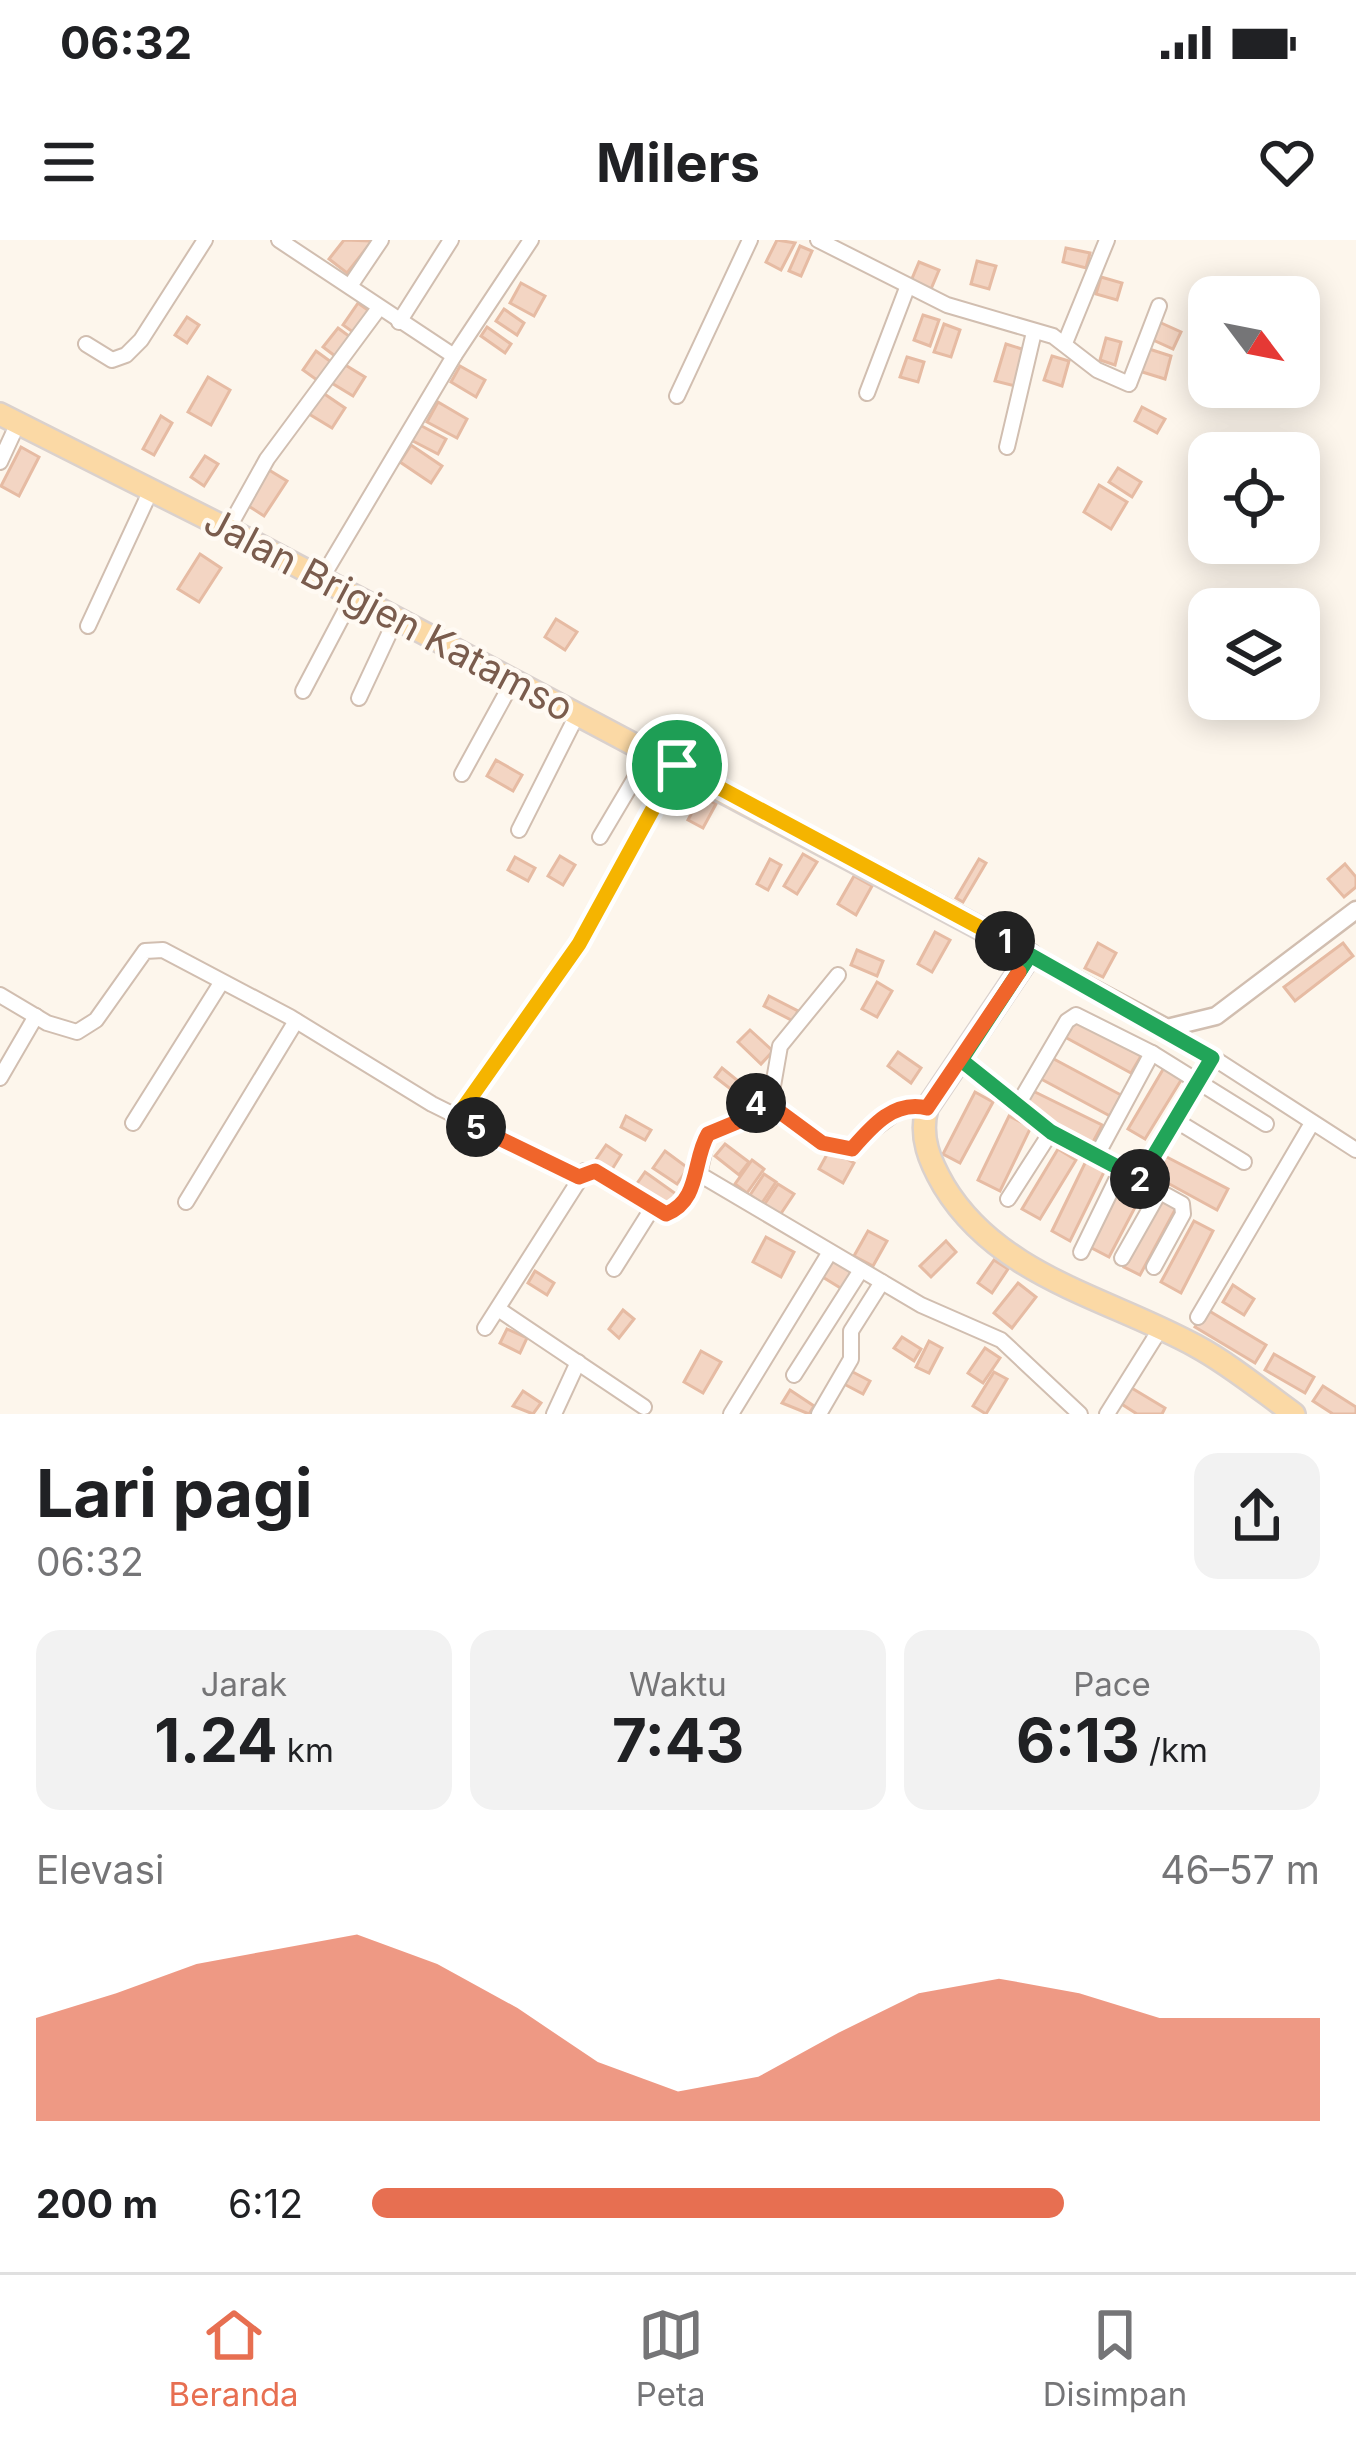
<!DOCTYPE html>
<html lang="id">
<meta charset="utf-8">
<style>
:root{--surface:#fff;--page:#f2f2f2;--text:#202124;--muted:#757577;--line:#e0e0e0;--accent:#e76f51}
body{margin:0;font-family:Inter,sans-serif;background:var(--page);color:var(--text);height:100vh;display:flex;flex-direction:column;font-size:45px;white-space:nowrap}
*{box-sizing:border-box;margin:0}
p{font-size:39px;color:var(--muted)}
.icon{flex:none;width:66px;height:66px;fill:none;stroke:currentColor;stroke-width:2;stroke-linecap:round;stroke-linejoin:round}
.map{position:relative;height:1174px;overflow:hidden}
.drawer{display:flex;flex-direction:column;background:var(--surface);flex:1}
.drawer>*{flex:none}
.needle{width:78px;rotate:122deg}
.tools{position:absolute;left:1188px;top:36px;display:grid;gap:24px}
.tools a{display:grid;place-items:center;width:132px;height:132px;border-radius:24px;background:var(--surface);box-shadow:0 6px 30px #0003;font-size:60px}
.pin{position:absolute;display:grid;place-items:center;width:102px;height:102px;color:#fff;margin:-51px;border:6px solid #fff;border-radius:50%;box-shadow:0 3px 12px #0007}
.km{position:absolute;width:60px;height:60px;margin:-30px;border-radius:50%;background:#222;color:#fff;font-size:33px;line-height:60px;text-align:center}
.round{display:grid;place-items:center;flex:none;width:126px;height:126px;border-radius:24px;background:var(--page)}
.headline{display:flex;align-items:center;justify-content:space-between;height:204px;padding:0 36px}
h1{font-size:66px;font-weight:700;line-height:90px}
.stats{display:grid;grid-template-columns:repeat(3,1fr);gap:18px;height:204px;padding:12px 36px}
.stats div{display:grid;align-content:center;border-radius:24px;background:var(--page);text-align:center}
.stats b{font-size:60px;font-weight:700}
.stats small{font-size:33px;font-weight:400}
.stats p{font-size:33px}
.chart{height:336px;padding:24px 36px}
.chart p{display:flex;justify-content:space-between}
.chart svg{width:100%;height:216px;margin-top:12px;fill:var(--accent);opacity:.7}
ul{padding:0 36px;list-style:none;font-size:39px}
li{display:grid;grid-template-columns:192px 144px 1fr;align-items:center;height:90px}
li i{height:30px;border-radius:15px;background:var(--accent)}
.status{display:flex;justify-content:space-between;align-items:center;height:84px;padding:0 60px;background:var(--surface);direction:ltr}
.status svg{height:33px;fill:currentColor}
header{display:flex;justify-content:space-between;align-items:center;height:156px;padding:0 36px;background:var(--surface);font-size:54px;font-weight:700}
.tab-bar{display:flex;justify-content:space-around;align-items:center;height:168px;border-top:3px solid var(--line);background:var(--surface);font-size:33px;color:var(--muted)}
.tab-bar a{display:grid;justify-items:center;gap:6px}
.tab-bar .on{color:var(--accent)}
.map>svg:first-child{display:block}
.building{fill:#f3d5c3;stroke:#e6bba3;stroke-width:3}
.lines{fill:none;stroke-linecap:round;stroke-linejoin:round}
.minor-casing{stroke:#d1beb0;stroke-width:18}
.tertiary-casing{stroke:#d1beb0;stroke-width:21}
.primary-casing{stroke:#dad1cd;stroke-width:26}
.path{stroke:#d9b8a5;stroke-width:3;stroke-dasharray:3 9;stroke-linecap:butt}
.minor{stroke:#fff;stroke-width:14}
.tertiary{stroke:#fff;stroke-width:16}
.primary{stroke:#fbd9a5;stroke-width:21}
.split-1-casing{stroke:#fff;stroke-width:24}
.split-2-casing{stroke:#fff;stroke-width:24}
.split-3-casing{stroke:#fff;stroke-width:24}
.split-4-casing{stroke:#fff;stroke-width:24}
.split-5-casing{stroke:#fff;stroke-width:24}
.split-6-casing{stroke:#fff;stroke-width:24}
.split-1{stroke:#f5b400;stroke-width:15}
.split-2{stroke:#22a559;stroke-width:15}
.split-3{stroke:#22a559;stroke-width:15}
.split-4{stroke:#f0652b;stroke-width:15}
.split-5{stroke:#f0652b;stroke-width:15}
.split-6{stroke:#f5b400;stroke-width:15}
.labels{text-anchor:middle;stroke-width:9;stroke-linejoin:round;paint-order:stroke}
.street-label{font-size:39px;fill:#7a5c4d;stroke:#fffaf3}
</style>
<div class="status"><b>06:32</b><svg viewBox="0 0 49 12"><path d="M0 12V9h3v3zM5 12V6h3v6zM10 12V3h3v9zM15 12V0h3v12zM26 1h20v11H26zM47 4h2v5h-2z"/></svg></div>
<header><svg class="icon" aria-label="menu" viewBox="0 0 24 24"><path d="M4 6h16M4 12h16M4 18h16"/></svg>Milers<svg class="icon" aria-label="heart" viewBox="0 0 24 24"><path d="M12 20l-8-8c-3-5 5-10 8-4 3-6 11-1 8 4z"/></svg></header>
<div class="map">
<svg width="1356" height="1174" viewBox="0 0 1356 1174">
<rect width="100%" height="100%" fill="#fdf6ec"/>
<g class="building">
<polygon points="344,0 372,1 347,33 329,19"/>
<polygon points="777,0 795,3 781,30 766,22"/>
<polygon points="800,6 812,11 801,36 789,31"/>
<polygon points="1066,8 1090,13 1086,28 1063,22"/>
<polygon points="977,21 996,26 989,49 971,44"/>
<polygon points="919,22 939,30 931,49 911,41"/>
<polygon points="1101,37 1122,43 1117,60 1096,54"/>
<polygon points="521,43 545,56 534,76 510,63"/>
<polygon points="358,63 372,73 357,95 343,85"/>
<polygon points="504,69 524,83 517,95 496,81"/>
<polygon points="923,75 939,80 930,106 914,100"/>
<polygon points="187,77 199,85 187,103 175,95"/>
<polygon points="1159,82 1181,92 1173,109 1151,99"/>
<polygon points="944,84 960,90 951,117 934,112"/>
<polygon points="487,87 511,104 505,113 481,96"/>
<polygon points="338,88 353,99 339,119 323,107"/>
<polygon points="1106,98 1121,102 1115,125 1100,120"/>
<polygon points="1006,104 1025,110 1015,146 995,141"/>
<polygon points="1146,108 1171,116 1165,139 1139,131"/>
<polygon points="316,111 334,124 321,143 303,130"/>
<polygon points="1052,116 1069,121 1062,146 1044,140"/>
<polygon points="907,117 924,122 918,142 900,137"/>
<polygon points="342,123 365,137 353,156 330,142"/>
<polygon points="460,126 485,140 476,157 451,142"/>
<polygon points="208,137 230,150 211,185 188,172"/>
<polygon points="323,153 345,168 332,188 309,174"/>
<polygon points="438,162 467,179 457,198 427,182"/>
<polygon points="1142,167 1165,179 1157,193 1135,181"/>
<polygon points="161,176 172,183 154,215 143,209"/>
<polygon points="418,184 446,199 438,214 409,199"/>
<polygon points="411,205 442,226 431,243 400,222"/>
<polygon points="21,207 39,217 19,256 1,246"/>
<polygon points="205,216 218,224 204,246 191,237"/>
<polygon points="1118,228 1141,242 1132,257 1109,242"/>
<polygon points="269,230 287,241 264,276 247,265"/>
<polygon points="1099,245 1127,262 1111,289 1084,272"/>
<polygon points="200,314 221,328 199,362 178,349"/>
<polygon points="556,379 577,392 565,410 545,397"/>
<polygon points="496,520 522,535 513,551 487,536"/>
<polygon points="701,556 716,564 703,588 688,580"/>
<polygon points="803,614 817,622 797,654 784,646"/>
<polygon points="560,616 575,625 563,645 548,636"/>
<polygon points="515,617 535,628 528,641 508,630"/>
<polygon points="770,619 781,625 768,650 757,644"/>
<polygon points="979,619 986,623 963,662 956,658"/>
<polygon points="1345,624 1356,637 1356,647 1344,657 1328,639"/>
<polygon points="854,636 872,646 856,675 838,664"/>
<polygon points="935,692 950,700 932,732 918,724"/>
<polygon points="1098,703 1116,713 1103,737 1085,728"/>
<polygon points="1343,703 1353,716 1295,761 1284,747"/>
<polygon points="857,710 883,721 877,736 851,725"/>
<polygon points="877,742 892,751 877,777 862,769"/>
<polygon points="769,756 798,771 793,781 764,766"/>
<polygon points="1073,779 1141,816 1131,833 1063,796"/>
<polygon points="750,790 773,811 761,824 738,802"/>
<polygon points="898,812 921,828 911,843 888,826"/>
<polygon points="1052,818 1121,855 1110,876 1041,839"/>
<polygon points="1165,826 1183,837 1145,899 1128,889"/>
<polygon points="722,828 748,849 741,857 715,837"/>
<polygon points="1033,851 1102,885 1092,904 1024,870"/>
<polygon points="975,852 993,862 960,923 943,914"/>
<polygon points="626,876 651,890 645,900 621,887"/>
<polygon points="1009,876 1031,887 1000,951 978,940"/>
<polygon points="725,904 749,922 739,935 715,916"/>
<polygon points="606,905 621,915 611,931 595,921"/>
<polygon points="830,909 854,923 843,943 819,929"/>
<polygon points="1058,909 1076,920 1040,979 1022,969"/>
<polygon points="665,911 688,928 677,944 653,928"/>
<polygon points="1161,914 1228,949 1217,970 1151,934"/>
<polygon points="1087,919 1106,928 1070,1001 1052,991"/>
<polygon points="752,920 764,929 747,953 735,944"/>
<polygon points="645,932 676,954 666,967 636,945"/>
<polygon points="764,934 776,942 762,963 750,955"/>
<polygon points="778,944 794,954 780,975 764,965"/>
<polygon points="1119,945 1141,956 1109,1017 1088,1006"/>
<polygon points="1159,960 1176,968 1140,1035 1124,1027"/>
<polygon points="1194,981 1213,991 1181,1053 1161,1042"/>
<polygon points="868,991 887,1001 873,1026 854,1016"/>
<polygon points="766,997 794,1012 781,1037 753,1022"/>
<polygon points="946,1001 956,1012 931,1037 920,1026"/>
<polygon points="832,1018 853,1031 842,1049 821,1036"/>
<polygon points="994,1020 1008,1029 992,1053 978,1043"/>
<polygon points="535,1031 554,1043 547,1055 528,1043"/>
<polygon points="1018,1043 1036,1057 1012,1088 994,1073"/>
<polygon points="1233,1045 1254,1059 1244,1075 1223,1062"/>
<polygon points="1206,1069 1266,1105 1255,1123 1195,1087"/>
<polygon points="623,1070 634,1079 619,1098 609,1089"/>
<polygon points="507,1089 527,1098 520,1113 500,1103"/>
<polygon points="902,1097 921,1109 914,1121 894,1108"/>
<polygon points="929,1101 942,1108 929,1133 916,1127"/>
<polygon points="985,1108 1000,1118 983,1143 968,1133"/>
<polygon points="701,1111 721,1122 703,1153 684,1142"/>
<polygon points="1274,1114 1314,1137 1305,1153 1265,1130"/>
<polygon points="849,1130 870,1141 863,1154 842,1143"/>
<polygon points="994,1132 1007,1139 986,1174 973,1166"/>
<polygon points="1323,1146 1356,1167 1356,1174 1333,1174 1313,1161"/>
<polygon points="1130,1147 1165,1168 1162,1174 1137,1174 1120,1163"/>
<polygon points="790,1150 814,1166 809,1174 782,1163"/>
<polygon points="523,1151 541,1163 533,1174 513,1166"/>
</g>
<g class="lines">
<g class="minor-casing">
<g id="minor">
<polyline points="279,0 454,116"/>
<polyline points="818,0 947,65 1053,96 1097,130 1129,144 1159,66"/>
<polyline points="350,46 381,0"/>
<polyline points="399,82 451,0"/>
<polyline points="1065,103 1107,0"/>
<polyline points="86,104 112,120 126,115 141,100 205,0"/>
<polyline points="867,153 907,48"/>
<polyline points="677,156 750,0"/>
<polyline points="1007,207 1034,92"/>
<polyline points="0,222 18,183"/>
<polyline points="228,289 267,219 379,68"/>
<polyline points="320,341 454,116 531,0"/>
<polyline points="88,386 151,250"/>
<polyline points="303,451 352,358"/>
<polyline points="359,458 395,381"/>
<polyline points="462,534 514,439"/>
<polyline points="519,590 578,473"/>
<polyline points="600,597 651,511"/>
<polyline points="838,735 780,806 773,846 737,882 708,894 699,934 921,1065 1001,1100 1080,1174"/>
<polyline points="0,755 47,783 77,792 96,780 145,711 163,710 290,777 432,864 579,937"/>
<polyline points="1167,788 1356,910"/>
<polyline points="961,819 1051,892 1182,964 1183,974 1154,1027"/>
<polyline points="0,838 36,776"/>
<polyline points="761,858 822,903 845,911 906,865 927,868"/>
<polyline points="1016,868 1067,781 1076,775 1152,813 1266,884"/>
<polyline points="1175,880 1244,922"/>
<polyline points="133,883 221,743"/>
<polyline points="1097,915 1152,813"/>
<polyline points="1140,939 1212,818"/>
<polyline points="1008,959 1051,892"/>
<polyline points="186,962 296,781"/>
<polyline points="1081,1012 1122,928"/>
<polyline points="1122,1018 1160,951"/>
<polyline points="614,1029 653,967 672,973 699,934"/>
<polyline points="498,1069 644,1167"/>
<polyline points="1198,1077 1312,883"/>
<polyline points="485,1088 585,931 609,938 653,967"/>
<polyline points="794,1135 861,1030"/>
<polyline points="554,1174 578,1122"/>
<polyline points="731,1174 830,1012"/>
<polyline points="819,1174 851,1119 851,1091 882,1042"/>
<polyline points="1107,1174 1159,1091"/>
</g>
</g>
<g class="tertiary-casing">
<polyline id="tertiary" points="1030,715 1167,788 1216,776 1356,670"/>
</g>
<g class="primary-casing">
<path id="primary" d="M0,174L228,289L1030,715L927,868C919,897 930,922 944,946C999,1037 1109,1058 1196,1106C1231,1125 1262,1151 1294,1174"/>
</g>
<polyline class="path" points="465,866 579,704 667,544"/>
<use href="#minor" class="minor"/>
<use href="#tertiary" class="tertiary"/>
<use href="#primary" class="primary"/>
</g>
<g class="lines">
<g class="split-1-casing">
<polyline id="split-1" points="677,525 1005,701"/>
</g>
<g class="split-2-casing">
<polyline id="split-2" points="1005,701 1030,715 961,820 1051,892 1140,939"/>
</g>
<g class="split-3-casing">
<polyline id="split-3" points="1019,732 1030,715 1212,818 1140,939"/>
</g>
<g class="split-4-casing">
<path id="split-4" d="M756,863L761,858L822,903L852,909C872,886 894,860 927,868L1019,732"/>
</g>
<g class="split-5-casing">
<path id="split-5" d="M476,887L579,937L595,931L666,974C701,960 692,921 708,894L737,882L756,863"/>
</g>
<g class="split-6-casing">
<polyline id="split-6" points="476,887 457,877 579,704 677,525"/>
</g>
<use href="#split-1" class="split-1"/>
<use href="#split-2" class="split-2"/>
<use href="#split-3" class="split-3"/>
<use href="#split-4" class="split-4"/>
<use href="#split-5" class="split-5"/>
<use href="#split-6" class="split-6"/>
</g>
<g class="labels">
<g class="street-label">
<text transform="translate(389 374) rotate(28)" y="14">Jalan Brigjen Katamso</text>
</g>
</g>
</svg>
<div class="tools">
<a><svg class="needle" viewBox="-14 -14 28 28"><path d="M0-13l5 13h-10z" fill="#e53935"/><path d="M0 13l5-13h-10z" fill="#757577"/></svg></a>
<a><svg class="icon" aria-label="locate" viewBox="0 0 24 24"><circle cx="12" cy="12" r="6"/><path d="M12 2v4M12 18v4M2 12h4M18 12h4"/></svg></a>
<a><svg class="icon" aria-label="layers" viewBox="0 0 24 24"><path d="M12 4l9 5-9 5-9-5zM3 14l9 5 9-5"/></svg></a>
</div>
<div class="pin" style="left:677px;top:525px;background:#1e9e55"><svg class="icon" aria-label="arrive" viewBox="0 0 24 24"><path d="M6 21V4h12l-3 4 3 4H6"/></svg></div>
<b class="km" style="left:1005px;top:701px">1</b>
<b class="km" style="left:1140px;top:939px">2</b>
<b class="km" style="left:756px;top:863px">4</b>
<b class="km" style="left:476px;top:887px">5</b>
</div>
<section class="drawer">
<div class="headline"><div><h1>Lari pagi</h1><p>06:32</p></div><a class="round"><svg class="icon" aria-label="share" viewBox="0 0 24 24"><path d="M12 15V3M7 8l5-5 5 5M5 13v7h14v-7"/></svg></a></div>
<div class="stats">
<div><p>Jarak</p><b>1.24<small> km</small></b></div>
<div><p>Waktu</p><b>7:43</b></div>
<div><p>Pace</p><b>6:13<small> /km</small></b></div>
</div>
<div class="chart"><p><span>Elevasi</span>46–57 m</p>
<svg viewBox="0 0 160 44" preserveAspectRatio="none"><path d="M0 44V23L10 18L20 12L30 9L40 6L50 12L60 21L70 32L80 38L90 35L100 26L110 18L120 15L130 18L140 23L150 23L160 23V44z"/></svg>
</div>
<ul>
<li><b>200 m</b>6:12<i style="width:73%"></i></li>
</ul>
</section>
<nav class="tab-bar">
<a class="on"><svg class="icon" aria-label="home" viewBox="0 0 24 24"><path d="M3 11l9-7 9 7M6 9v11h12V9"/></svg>Beranda</a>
<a><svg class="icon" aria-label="map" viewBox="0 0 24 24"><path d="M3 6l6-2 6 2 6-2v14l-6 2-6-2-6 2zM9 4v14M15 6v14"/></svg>Peta</a>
<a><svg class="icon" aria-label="saved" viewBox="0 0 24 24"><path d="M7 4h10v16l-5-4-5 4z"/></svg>Disimpan</a>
</nav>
